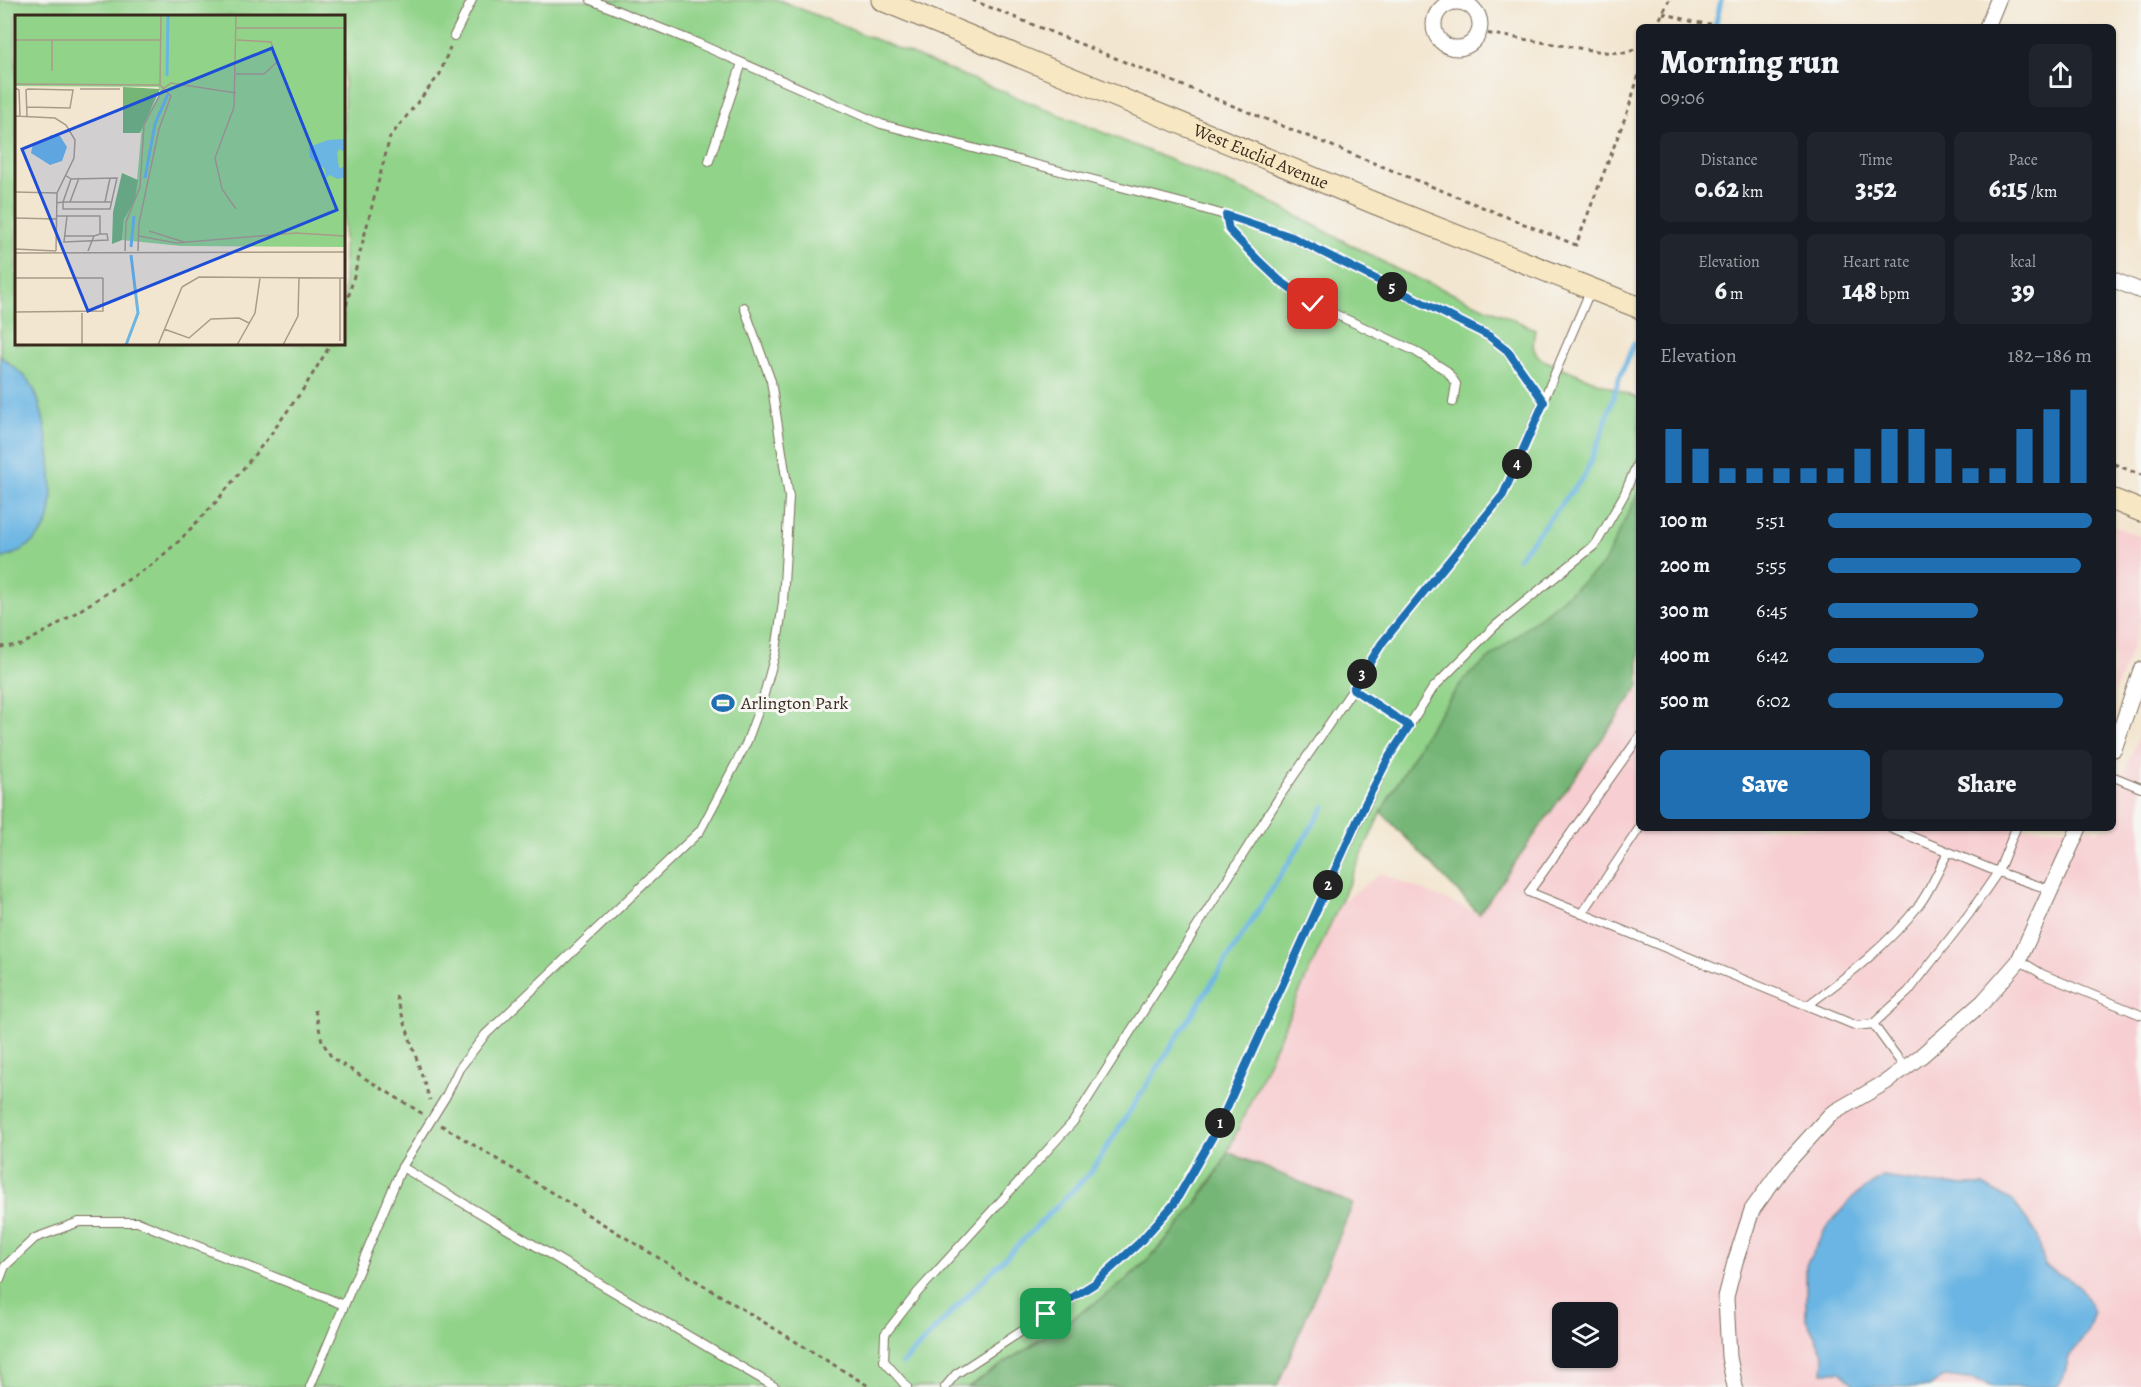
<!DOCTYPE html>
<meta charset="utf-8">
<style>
:root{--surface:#171b24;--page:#20242c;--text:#f1f3f6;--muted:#9ea1a6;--accent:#1f6fb2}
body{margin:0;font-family:Alegreya,serif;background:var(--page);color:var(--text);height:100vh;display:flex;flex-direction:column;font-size:22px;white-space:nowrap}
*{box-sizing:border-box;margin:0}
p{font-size:20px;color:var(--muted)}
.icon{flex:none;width:33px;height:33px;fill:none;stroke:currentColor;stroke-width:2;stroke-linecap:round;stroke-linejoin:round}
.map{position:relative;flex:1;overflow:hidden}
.panel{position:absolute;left:1636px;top:24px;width:480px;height:807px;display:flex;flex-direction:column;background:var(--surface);border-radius:9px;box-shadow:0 2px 4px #0004}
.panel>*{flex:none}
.fabs{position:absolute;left:1552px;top:1302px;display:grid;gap:12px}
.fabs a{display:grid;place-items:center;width:66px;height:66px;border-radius:9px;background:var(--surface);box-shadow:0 2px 4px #0004;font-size:30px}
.pin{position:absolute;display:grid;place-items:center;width:51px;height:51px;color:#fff;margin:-26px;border-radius:12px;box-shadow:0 3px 9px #0006}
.km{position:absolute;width:30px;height:30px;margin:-15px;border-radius:50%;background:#222;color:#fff;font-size:16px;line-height:30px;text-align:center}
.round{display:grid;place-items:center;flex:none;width:63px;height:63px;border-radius:9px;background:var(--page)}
.summary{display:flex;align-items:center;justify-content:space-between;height:102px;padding:0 24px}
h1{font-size:33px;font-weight:800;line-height:45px}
.stats{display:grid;grid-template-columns:repeat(3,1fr);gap:9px;height:102px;padding:6px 24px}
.stats div{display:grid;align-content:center;border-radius:9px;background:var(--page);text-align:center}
.stats b{font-size:26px;font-weight:800}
.stats small{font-size:16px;font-weight:400}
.stats p{font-size:16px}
.chart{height:168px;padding:12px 24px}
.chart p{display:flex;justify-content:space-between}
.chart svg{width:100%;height:108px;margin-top:6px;stroke:var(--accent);stroke-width:6}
.button{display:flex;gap:12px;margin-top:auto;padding:12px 24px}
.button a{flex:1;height:69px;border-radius:9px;background:var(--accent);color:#fff;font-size:24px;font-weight:800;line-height:69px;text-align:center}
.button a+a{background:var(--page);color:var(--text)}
ul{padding:0 24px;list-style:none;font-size:20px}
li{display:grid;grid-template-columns:96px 72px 1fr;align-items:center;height:45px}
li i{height:15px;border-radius:8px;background:var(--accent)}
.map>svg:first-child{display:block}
.built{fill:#f7cfd2;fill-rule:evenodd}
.green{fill:#92d38a;stroke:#667e54;stroke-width:1.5;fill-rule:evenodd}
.forest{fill:#75b576;stroke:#58704a;stroke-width:1.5}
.water{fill:#6bb5e3;stroke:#537080;stroke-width:1.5}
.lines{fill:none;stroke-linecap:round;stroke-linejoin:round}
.stream{stroke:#6bb5e3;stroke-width:5}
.lane-casing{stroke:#7b6c5c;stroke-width:10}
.street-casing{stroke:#7b6c5c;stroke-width:17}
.secondary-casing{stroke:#7b6c5c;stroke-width:23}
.path{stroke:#7b6c5c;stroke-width:3;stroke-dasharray:4.5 4.5;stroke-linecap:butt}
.lane{stroke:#fff;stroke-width:8}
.street{stroke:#fff;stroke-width:15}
.secondary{stroke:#f7e8c3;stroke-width:21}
.route-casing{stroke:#fff;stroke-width:12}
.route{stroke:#1f6fb2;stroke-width:8}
.labels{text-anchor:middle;stroke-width:6;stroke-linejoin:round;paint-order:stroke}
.street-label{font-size:18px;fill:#3b2a1e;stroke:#f6f6f2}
.poi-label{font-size:18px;fill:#3b2a1e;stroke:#f6f6f2;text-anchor:start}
.inset-river{fill:none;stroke:#6bb5e3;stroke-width:3}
.inset-road{fill:none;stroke:#a99b89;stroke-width:1.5}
.view{fill:#1d4ed8;fill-opacity:0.15;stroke:#1d4ed8;stroke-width:3}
.inset-edge{fill:none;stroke:#3b2a1e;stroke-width:3}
</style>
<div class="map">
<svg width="2141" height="1387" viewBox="0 0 2141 1387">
<rect width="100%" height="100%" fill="#f6f6f2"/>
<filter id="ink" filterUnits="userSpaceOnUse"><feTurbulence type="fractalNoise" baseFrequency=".0167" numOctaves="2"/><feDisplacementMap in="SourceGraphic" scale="12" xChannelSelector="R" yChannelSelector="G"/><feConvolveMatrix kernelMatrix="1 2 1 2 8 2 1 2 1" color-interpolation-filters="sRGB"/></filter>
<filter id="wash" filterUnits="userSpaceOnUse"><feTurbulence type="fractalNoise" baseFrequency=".008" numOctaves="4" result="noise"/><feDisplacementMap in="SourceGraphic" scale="24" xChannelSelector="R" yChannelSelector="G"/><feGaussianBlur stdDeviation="1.35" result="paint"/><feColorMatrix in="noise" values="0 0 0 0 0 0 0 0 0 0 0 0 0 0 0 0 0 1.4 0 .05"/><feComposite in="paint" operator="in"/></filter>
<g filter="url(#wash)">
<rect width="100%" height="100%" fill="#f3e6d0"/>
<g class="built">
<polygon points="2114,526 2141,537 2141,622 2114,695"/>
<path d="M1639,686L1640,828H2089L2098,832L2100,828H2114V796L2141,731V1387H1277L1353,1204L1228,1152L1339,904L1381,873L1479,914ZM1563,1312H1608V1358H1563Z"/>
</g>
<path class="green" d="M0,0H779L1263,198L1398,270L1535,329C1533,344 1530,350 1543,360L1639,399V491L1604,565L1464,679L1429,728L1381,812L1223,1162L1187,1216L1147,1260L1114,1290L968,1387H0ZM16,16H344V344H16Z"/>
<g class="forest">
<polygon points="1639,491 1639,686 1479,914 1381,812 1429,728 1464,679 1603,565"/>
<path d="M1228,1152L1353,1204L1277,1387H968C1016,1355 1066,1325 1112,1291C1151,1263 1208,1196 1228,1152Z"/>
</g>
<g class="water">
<path d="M0,356C10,364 23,373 31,384C46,406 59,500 47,524C38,542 19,554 0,559Z"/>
<polygon points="1883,1177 1930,1184 1983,1185 2014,1202 2037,1234 2045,1266 2079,1285 2094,1311 2087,1333 2069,1357 2063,1379 2057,1387 1993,1387 1975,1380 1945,1376 1929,1387 1857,1387 1840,1372 1823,1372 1824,1355 1806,1319 1806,1265 1827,1226 1855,1195"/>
</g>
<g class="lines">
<g class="stream">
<polyline points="1715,27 1721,0"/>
<polyline points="1518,558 1585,475 1602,433 1619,379 1634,343"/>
<polyline points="903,1363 967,1296 1091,1172 1325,806"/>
</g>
</g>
</g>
<g filter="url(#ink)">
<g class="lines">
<g class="lane-casing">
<g id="lane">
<polyline points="591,0 697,43 881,124 1186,204 1249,222 1291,237 1489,336 1507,350 1544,402"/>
<polyline points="454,36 472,0"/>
<polyline points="709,161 742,63"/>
<polyline points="1226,215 1229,230 1279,280 1313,304 1415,351 1447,371 1456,384 1453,402"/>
<polyline points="1353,689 1409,726"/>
<polyline points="1640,736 1529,892 1857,1026 1873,1024"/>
<polyline points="2114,777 2141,788"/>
<polyline points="1890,828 1998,872 2016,828"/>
<polyline points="1582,914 1640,827"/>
<polyline points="2019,960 2042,974 2141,1015"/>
<path d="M1808,1005C1849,975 1888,945 1919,905C1931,889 1939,869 1948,852"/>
<polyline points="1905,1068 1873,1024 1908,992 1969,914 1998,872 2051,890"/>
<polyline points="402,1167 775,1387"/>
<polyline points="0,1279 5,1266 35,1238 79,1222 138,1222 344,1305"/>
<polyline points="310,1387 402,1167 446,1096 459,1069 485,1035 700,831 746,744 763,698 776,651 783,602 789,497 771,381 744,307"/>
<polyline points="907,1387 884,1361 885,1334 918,1292 1073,1122 1282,793 1353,689 1382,643 1503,495 1591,289"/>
<polyline points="945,1387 956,1374 1094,1284 1139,1243 1174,1204 1217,1129 1309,925 1389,757 1433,688 1495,626 1596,544 1624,495 1640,457"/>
</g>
</g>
<g class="street-casing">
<g id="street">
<circle cx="1457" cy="25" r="23"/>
<polyline points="1987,27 1998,0"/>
<polyline points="2114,280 2141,291"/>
<polyline points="2114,749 2141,670"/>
<polyline points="1735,1387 1729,1357 1726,1297 1735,1262 1752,1210 1783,1167 1831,1114 1886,1082 1921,1056 1983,1002 2018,962 2079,828"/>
</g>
</g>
<g class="secondary-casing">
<g id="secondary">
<path id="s1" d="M882,0L1374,203L1640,308"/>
<polyline points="2114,500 2141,511"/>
</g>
</g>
<g class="path">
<polyline points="972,0 1576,245 1628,110 1640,71"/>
<polyline points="1663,13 1694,22 1735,27"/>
<polyline points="1656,27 1669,0"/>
<polyline points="1479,32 1603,52 1627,53 1640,46"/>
<polyline points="344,314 390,137 440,74 450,47"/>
<polyline points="2114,464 2141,475"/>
<polyline points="0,647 21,645 50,629 153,564 179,541 216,502 268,438 304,388 331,344"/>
<polyline points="396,996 430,1100"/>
<polyline points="315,1010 322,1041 332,1058 423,1114"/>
<polyline points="441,1125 870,1387"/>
</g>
<use href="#lane" class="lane"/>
<use href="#street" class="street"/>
<use href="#secondary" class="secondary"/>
</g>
</g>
<g class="lines" filter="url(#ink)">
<g class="route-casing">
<polyline id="route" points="1046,1314 1094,1284 1139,1243 1174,1204 1217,1129 1363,808 1389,757 1409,726 1353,689 1382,643 1503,495 1544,402 1507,350 1489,336 1292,237 1226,215 1229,230 1259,261 1279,280 1313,304"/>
</g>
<use href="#route" class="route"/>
</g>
<defs>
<g id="stadium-bare" transform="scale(1.8)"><path d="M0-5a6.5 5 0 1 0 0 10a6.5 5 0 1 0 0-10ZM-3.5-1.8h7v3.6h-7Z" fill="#1f6fb2" stroke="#f6f6f2" stroke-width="2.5" paint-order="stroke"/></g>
</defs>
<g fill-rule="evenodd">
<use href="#stadium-bare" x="723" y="703"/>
</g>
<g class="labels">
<g class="street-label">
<text dy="6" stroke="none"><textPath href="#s1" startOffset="410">West Euclid Avenue</textPath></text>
</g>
<g class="poi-label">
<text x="741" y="709">Arlington Park</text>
</g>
</g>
<g transform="translate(15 15)">
<rect width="330" height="330" fill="#f3e6d0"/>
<path d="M0,0H330V232L166,231L107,225L109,204L121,177L127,109L146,77L143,72L0,71Z" fill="#92d38a"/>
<path d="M108,72L145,74L125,118H108ZM107,158L123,165L120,185L109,204L107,225L97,229L98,197Z" fill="#75b576"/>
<path d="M36,120L45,121L52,132L47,146L35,150L16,138L18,129L31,126ZM330,124V137L324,134L322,138L324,153L330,152V162L323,164L314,160L311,163L310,154L295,143L294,132L313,125Z" fill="#6bb5e3"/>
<path class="inset-river" d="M152,61L153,0M130,163L140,109L153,79M116,232L119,201M111,330L123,298L116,240"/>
<path class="inset-road" d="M221,13H330M0,25H145M37,25V56M221,59H249L262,47L256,27L222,25M0,69L145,70M0,73L4,75L5,101M65,74H105M12,92L55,93L58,75L13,74L11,75L12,101M0,101L40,103L51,110L60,125L59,143L42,178L41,236M56,164L102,163L95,194H48V187H96M0,177L42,178M55,187L64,163M90,187L95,163M41,188L48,187L56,164L50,160M221,194L207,174L200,143L219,92L221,0M41,201H85V219L79,221L73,236M52,201L49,227L93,225L92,219H85M0,203L41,204M134,216L169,227M49,221H79M124,221L161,228L281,218L330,221M0,234L41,236M110,236L111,207L125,172L129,110L148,74L156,68L221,78M123,236L124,208L144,114L156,81L145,70L146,0M0,238L330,237M0,263H88M167,272L184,262L330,263M0,283V318M0,297L88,296V263M149,314L174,323L196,304L224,303L234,308M325,326V263M67,330V298M143,330L167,272M222,330L240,298L245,263M268,330L283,301L284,263"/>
<path class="view" d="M257,33L322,195L73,296L7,134Z"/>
<rect width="330" height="330" class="inset-edge"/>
</g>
</svg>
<div class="fabs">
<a><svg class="icon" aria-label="layers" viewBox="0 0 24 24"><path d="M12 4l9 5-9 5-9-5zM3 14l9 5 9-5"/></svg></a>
</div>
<div class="pin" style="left:1046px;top:1314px;background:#1e9e55"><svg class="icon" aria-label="arrive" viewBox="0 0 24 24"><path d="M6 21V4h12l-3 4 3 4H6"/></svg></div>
<div class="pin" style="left:1313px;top:304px;background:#d93025"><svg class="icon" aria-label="check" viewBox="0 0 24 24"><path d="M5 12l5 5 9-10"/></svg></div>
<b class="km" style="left:1220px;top:1123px">1</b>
<b class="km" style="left:1328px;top:885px">2</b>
<b class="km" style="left:1362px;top:674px">3</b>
<b class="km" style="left:1517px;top:464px">4</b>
<b class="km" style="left:1392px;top:287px">5</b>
<section class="panel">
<div class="summary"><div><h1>Morning run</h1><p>09:06</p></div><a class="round"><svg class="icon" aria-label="share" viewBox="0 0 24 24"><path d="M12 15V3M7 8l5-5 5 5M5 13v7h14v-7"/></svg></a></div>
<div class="stats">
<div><p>Distance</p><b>0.62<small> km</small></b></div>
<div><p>Time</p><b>3:52</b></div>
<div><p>Pace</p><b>6:15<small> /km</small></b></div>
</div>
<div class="stats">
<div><p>Elevation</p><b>6<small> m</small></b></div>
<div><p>Heart rate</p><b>148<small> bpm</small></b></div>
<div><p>kcal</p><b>39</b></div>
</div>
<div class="chart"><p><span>Elevation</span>182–186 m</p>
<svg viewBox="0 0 160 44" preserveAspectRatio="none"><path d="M5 44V22M15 44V30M25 44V38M35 44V38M45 44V38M55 44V38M65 44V38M75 44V30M85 44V22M95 44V22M105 44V30M115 44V38M125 44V38M135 44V22M145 44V14M155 44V6"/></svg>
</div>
<ul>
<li><b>100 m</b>5:51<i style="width:100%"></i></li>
<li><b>200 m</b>5:55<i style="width:96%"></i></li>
<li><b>300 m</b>6:45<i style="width:57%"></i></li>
<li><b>400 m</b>6:42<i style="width:59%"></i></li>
<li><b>500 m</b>6:02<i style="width:89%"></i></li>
</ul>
<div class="button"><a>Save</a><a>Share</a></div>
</section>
</div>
